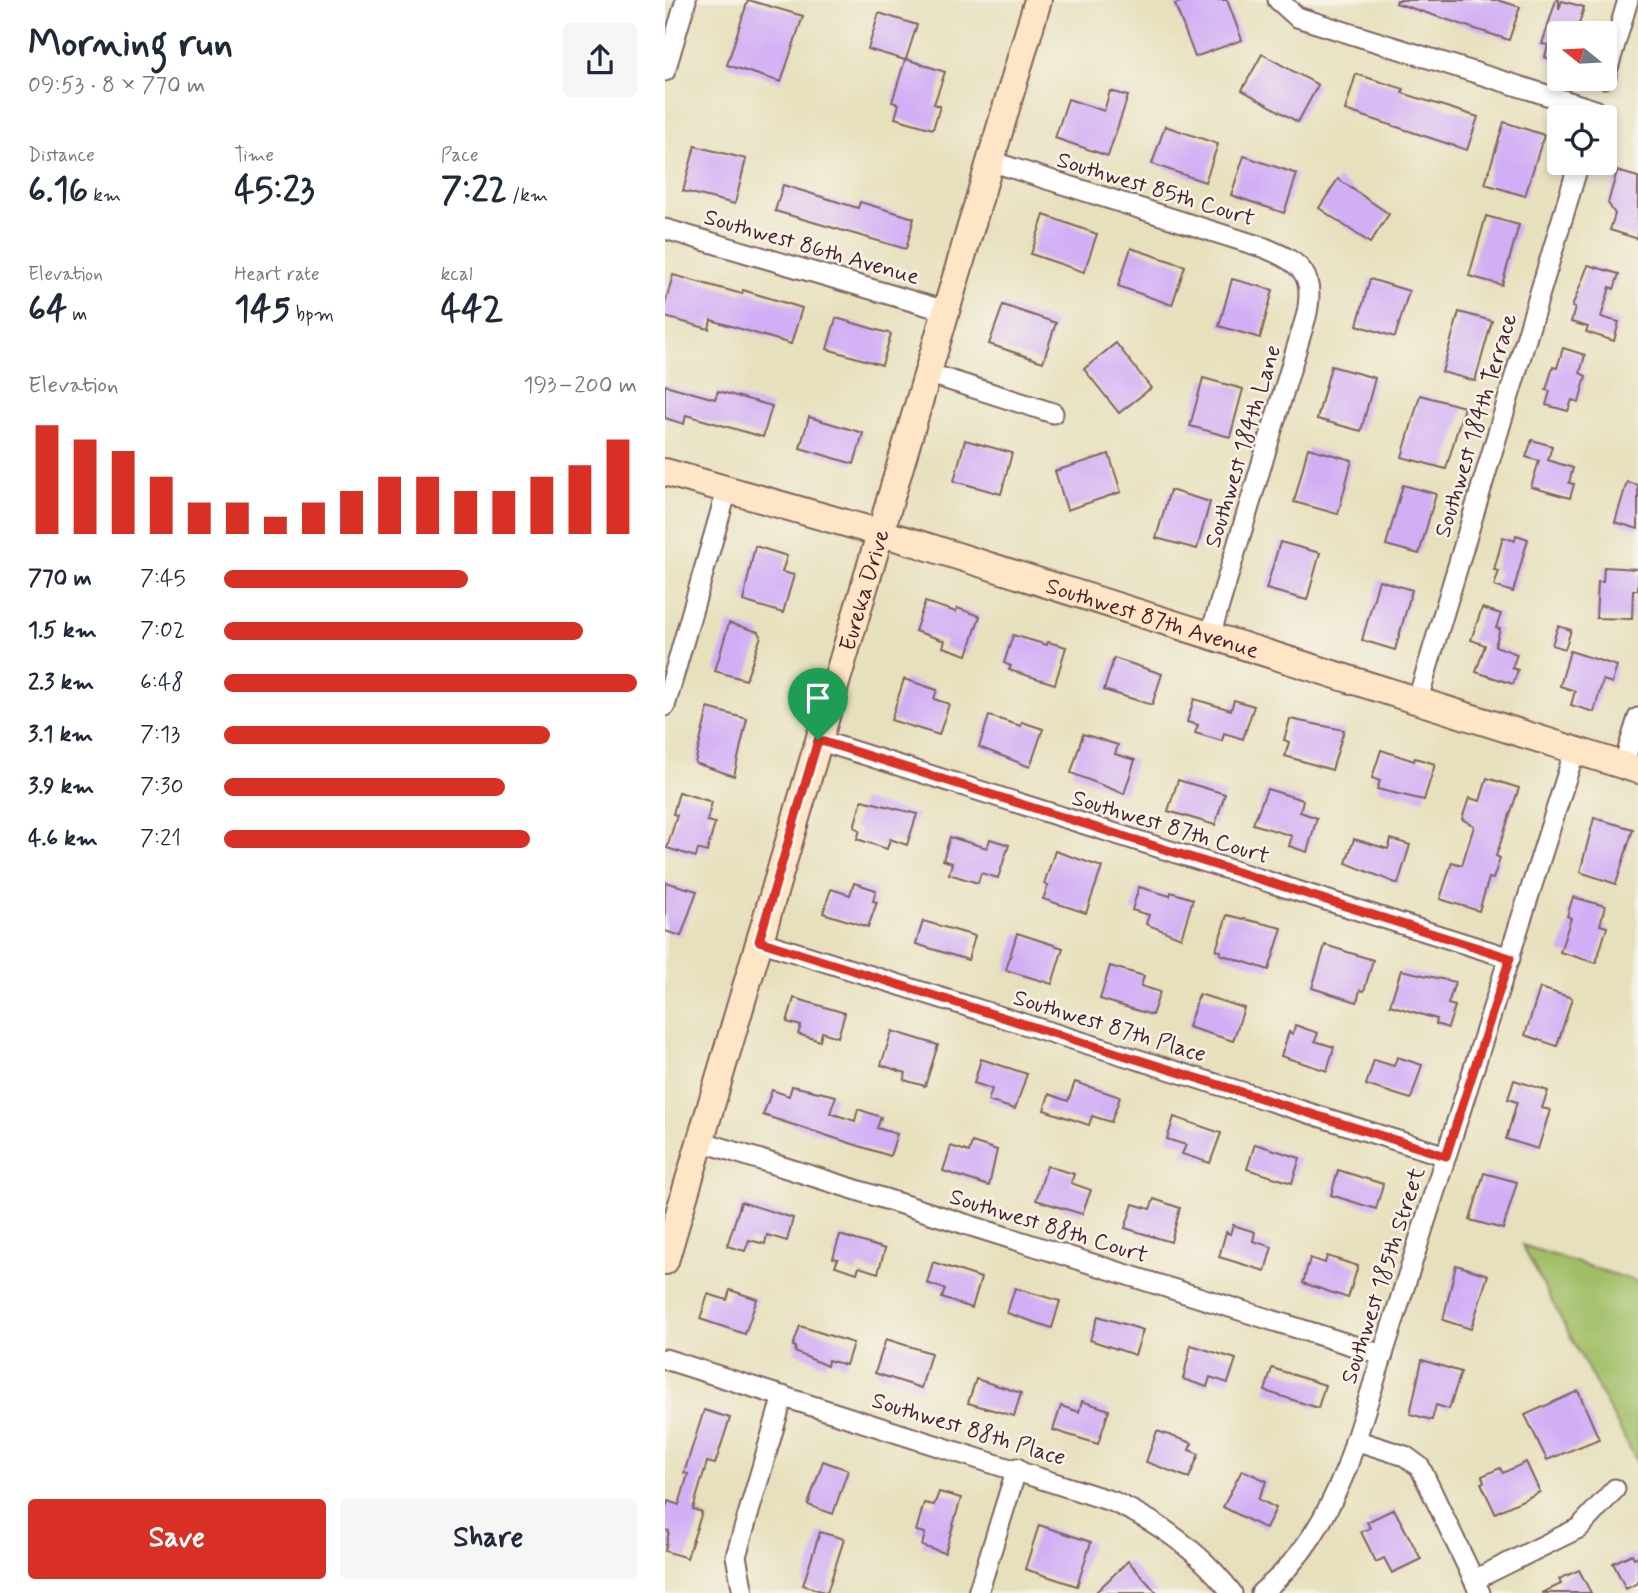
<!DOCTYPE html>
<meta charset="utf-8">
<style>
:root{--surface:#fff;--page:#f6f6f7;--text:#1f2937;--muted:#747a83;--accent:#d93025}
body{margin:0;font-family:Mynerve,sans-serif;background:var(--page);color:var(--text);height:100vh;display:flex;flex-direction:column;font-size:26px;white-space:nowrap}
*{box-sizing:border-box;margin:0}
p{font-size:23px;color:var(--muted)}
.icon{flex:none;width:38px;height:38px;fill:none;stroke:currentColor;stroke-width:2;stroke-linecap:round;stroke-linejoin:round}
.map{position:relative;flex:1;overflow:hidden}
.side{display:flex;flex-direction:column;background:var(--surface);width:665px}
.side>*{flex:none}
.needle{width:46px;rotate:288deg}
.buttons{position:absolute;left:882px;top:21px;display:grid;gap:14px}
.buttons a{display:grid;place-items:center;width:70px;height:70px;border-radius:7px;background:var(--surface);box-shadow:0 4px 10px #0003;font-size:35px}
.pin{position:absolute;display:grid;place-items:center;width:60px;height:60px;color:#fff;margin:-72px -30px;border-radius:50% 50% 50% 0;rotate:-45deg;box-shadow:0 0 7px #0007}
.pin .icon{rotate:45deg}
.round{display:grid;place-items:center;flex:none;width:74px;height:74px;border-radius:7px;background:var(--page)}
.overview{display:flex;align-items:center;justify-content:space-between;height:119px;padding:0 28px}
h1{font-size:38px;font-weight:700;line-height:52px}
.metrics{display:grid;grid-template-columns:repeat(3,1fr);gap:10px;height:119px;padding:7px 28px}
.metrics div{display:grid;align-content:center}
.metrics b{font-size:35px;font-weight:700}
.metrics small{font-size:19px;font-weight:400}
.metrics p{font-size:19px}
.chart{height:196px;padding:14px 28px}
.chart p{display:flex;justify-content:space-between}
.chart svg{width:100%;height:126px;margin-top:7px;stroke:var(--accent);stroke-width:6}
.button{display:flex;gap:14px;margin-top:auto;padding:14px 28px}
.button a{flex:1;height:80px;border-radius:7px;background:var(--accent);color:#fff;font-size:28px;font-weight:700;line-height:80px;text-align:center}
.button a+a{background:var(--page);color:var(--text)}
ul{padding:0 28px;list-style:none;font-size:23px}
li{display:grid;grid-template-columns:112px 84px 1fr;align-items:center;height:52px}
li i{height:18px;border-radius:9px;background:var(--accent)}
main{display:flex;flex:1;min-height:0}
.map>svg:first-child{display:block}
.green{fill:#a0be66;stroke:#756e48;stroke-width:2}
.building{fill:#d1aff5}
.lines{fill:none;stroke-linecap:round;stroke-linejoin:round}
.street-casing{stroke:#81635e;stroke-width:23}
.secondary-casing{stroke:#81635e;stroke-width:30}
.street{stroke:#fff;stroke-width:19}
.secondary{stroke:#fee5c5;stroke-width:26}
.route-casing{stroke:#fff;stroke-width:14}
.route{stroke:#d93025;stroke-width:9}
.labels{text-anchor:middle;stroke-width:5;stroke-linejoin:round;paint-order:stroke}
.street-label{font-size:23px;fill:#4a1f2b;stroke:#f7f3e8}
</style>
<main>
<section class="side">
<div class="overview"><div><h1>Morning run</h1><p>09:53 · 8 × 770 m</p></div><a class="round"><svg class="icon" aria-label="share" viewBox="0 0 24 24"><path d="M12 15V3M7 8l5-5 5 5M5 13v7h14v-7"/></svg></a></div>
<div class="metrics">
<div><p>Distance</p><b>6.16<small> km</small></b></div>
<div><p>Time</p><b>45:23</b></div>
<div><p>Pace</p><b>7:22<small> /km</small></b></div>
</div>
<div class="metrics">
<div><p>Elevation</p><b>64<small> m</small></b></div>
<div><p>Heart rate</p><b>145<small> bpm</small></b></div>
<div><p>kcal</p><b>442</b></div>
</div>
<div class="chart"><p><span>Elevation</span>193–200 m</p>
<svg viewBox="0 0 160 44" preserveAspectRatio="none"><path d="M5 44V6M15 44V11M25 44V15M35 44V24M45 44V33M55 44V33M65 44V38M75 44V33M85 44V29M95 44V24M105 44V24M115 44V29M125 44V29M135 44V24M145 44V20M155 44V11"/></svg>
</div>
<ul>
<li><b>770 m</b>7:45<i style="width:59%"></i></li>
<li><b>1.5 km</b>7:02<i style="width:87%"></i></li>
<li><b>2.3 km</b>6:48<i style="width:100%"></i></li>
<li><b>3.1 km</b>7:13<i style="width:79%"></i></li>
<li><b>3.9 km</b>7:30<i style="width:68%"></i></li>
<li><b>4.6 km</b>7:21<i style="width:74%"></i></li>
</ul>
<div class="button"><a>Save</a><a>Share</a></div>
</section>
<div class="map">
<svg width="973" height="1593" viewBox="0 0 973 1593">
<rect width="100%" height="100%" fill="#f7f3e8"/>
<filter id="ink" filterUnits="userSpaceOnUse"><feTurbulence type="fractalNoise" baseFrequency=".0143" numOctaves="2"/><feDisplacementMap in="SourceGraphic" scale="14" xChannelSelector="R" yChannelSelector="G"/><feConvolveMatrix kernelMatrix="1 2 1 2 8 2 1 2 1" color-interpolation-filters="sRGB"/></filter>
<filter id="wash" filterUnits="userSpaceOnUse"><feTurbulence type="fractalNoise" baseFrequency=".00686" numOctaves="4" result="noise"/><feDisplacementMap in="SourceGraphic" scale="28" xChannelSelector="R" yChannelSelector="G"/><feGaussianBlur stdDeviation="1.57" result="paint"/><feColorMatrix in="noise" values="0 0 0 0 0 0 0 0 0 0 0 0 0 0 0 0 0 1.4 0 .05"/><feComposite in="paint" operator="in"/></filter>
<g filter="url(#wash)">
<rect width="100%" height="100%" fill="#e7e0bd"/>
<polygon class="green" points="857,1245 973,1282 973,1464"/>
<g id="blocks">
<g class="building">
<polygon points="83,0 138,16 116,82 62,65"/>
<polygon points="521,0 562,0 577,40 530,57 510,4"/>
<polygon points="732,0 832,0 855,7 844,40 731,3"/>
<polygon points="891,0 894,0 894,9 897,1 919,7 913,28 921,31 921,33 894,33 894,62 880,57 883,45 877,44"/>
<polygon points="214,13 252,25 241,59 280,72 269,104 275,106 268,129 230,118 234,104 227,102 240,60 203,49"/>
<polygon points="597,54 653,85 633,122 577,90"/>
<polygon points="691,74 739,89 737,93 813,117 802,150 680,110"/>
<polygon points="445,91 463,96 443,156 390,138 403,99 439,111"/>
<polygon points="839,122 879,135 860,196 820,184"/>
<polygon points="500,126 553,144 540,182 487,164"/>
<polygon points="30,146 81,159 70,204 18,191"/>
<polygon points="579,156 632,174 619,213 566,195"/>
<polygon points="952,171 973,177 973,239 945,230 950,214 943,203"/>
<polygon points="673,179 724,214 705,243 654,208"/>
<polygon points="118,185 193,208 195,202 249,218 241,249 110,211"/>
<polygon points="379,215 432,234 419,272 366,254"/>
<polygon points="821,216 854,225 837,285 804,276"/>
<polygon points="466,248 520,266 507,305 453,286"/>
<polygon points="923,265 954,274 949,289 945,287 936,317 954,322 949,341 921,332 923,327 906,322 910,308 907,307"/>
<polygon points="8,275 77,294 78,290 137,308 126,344 46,320 44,329 0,317 0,304"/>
<polygon points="567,279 608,290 595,338 554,326"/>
<polygon points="705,279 744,291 730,337 692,325"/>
<polygon points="338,305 391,323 378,362 324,344"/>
<polygon points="794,312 827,321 810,381 777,372"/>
<polygon points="171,318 226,334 217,365 162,349"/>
<polygon points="451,343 486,388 454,413 419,369"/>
<polygon points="898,348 920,355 915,373 921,376 914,402 907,400 903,411 881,405 885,391 881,390 888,367 892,368"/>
<polygon points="666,366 710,378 696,431 652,419"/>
<polygon points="538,378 578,389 565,437 525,426"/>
<polygon points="0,385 50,399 53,391 107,406 98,437 21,415 19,424 0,418"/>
<polygon points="755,395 799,407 781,469 737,457"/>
<polygon points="144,417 198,433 189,464 135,448"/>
<polygon points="300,440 347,453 336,494 289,481"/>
<polygon points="867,440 887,446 883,460 908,468 904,483 909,484 905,498 866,487 874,461 861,457"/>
<polygon points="643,448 687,460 673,514 629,502"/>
<polygon points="444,454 456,492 402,510 390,471"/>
<polygon points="962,482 973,485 973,529 950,522"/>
<polygon points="738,485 771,494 754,554 721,545"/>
<polygon points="505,490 545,502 532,549 491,538"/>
<polygon points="851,535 863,539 848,592 829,586 834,571 829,570 838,537 850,541"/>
<polygon points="615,542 655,553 642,600 601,589"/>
<polygon points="90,546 122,556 117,572 129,575 118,613 78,601"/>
<polygon points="939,567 973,569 973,590 968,590 967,619 931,618 933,582 938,582"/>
<polygon points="714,580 747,590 730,650 697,640"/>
<polygon points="260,602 291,612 292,608 315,616 302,655 278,647 280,641 250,631"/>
<polygon points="817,608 836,614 831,628 835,629 830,646 852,654 847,668 853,670 848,684 811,672 820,645 806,640"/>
<polygon points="64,623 94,632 96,636 81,680 50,671"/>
<polygon points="893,626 906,630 900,649 887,645"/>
<polygon points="348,635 382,645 383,642 401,647 390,684 344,670 346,666 339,663"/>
<polygon points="905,651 952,666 947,683 938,680 929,712 906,705 910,691 895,686"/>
<polygon points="449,658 497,674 487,705 439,690"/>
<polygon points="239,679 272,690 269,699 284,704 274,735 226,720"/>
<polygon points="529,699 566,710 569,700 589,706 578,739 559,733 557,741 530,733 533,725 522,722"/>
<polygon points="43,708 82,719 69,776 30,763"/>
<polygon points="324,716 356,726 357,722 378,729 365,767 314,747"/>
<polygon points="625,719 679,730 667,770 620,756 624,742 619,740"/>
<polygon points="418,734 453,745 450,754 470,760 459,794 406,773"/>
<polygon points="716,750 749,761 750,758 770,764 759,800 712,789 715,781 707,778"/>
<polygon points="822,778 854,788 831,856 835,858 828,879 824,878 814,911 775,899 787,862 797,865 809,826 797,819 804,798 815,801"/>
<polygon points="513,780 560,794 550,825 503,811"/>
<polygon points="602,789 638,800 635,812 652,818 642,852 624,846 627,836 588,824"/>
<polygon points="14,792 47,802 42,821 50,823 42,852 33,849 31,857 2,848 12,815 8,814"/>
<polygon points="197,800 252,814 242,845 225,839 222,849 192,839 195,830 189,827"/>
<polygon points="929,818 968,829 951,884 915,872"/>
<polygon points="285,837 322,848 325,839 344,845 333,878 316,873 313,883 284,874 287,863 278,860"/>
<polygon points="689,839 723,849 726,839 745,845 733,884 681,863"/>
<polygon points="390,851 437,867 421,913 378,899 383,886 379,884"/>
<polygon points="0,882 32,891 16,936 0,931"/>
<polygon points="189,883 211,890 208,901 212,902 203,927 158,913 166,889 185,895"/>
<polygon points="474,887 505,896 506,892 528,899 516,938 481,924 484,915 467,910"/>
<polygon points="908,897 940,906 935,925 942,927 931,963 895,952 906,918 902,916"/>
<polygon points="562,915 617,928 604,970 555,954 556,951 551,950"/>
<polygon points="258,921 310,936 303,960 251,944"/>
<polygon points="352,933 398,948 387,984 341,970"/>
<polygon points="660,945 708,960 699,991 695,990 692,1002 647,988"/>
<polygon points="445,966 479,976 476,986 495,992 487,1015 435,999"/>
<polygon points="736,970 790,982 783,1004 790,1006 783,1028 771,1024 772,1019 725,1005"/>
<polygon points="875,988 907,998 892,1046 860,1035"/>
<polygon points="534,994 579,1008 568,1041 523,1027"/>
<polygon points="129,998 180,1013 173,1037 157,1032 155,1041 133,1034 136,1026 122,1022"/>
<polygon points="630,1025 653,1033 650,1041 669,1047 662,1071 616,1056 624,1032 628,1034"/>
<polygon points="227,1031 273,1045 260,1086 239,1080 241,1073 216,1065"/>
<polygon points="732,1057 757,1065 746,1099 701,1085 709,1060 729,1066"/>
<polygon points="316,1059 362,1074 350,1109 323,1101 327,1089 309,1083"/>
<polygon points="849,1080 883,1091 877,1108 885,1110 873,1149 841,1139 852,1102 843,1099"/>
<polygon points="410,1082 455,1097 446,1122 427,1116 424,1125 379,1110 384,1094 403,1101"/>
<polygon points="127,1086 171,1096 165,1113 190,1121 193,1109 216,1117 212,1128 232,1134 225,1156 98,1115 107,1090 124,1096"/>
<polygon points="509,1117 556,1133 545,1163 517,1154 521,1145 502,1139"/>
<polygon points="307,1142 332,1150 324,1186 278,1171 286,1146 304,1152"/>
<polygon points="590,1144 635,1158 627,1183 582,1169"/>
<polygon points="382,1166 409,1174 406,1183 426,1190 417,1214 371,1200"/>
<polygon points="673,1170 718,1184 711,1209 666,1195"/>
<polygon points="819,1173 852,1182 838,1229 805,1220"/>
<polygon points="489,1199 515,1208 506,1242 460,1228 468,1204 485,1209"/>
<polygon points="76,1202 128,1218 122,1241 102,1235 100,1244 84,1240 80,1251 62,1246"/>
<polygon points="568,1225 590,1232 588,1241 607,1247 600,1271 554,1257 561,1232 565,1234"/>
<polygon points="175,1235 220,1249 213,1273 194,1267 192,1273 170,1266 173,1259 168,1258"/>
<polygon points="662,1256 693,1266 683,1298 638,1283 645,1258 660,1263"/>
<polygon points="268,1262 316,1278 307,1308 277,1298 280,1289 262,1283"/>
<polygon points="791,1265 823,1275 806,1329 778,1320"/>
<polygon points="350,1288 395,1301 387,1328 342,1313"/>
<polygon points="65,1290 92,1299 80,1334 35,1319 43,1294 62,1300"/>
<polygon points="433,1316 478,1330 470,1355 425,1340"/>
<polygon points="135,1326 188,1343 181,1365 163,1360 162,1366 130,1352 131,1347 128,1346"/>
<polygon points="221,1339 266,1353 256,1388 210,1373"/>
<polygon points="526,1345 571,1359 563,1383 545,1377 542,1387 518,1379"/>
<polygon points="757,1360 796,1372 784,1409 771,1405 767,1420 745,1414"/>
<polygon points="607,1368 660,1385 653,1408 600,1391"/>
<polygon points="311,1379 356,1393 349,1416 303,1403"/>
<polygon points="913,1391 934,1439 882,1460 860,1415"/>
<polygon points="417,1401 444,1410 433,1444 388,1430 396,1406 414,1412"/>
<polygon points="39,1410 65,1418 50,1464 42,1462 28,1509 37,1512 22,1558 0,1551 4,1531 0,1530 0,1511 3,1501 14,1505 23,1474 19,1473"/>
<polygon points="492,1431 527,1443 524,1450 534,1454 524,1478 481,1462"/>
<polygon points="158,1461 183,1470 168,1514 143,1505"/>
<polygon points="861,1462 875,1492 830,1513 816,1483 819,1482 817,1476 835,1468 838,1473"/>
<polygon points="577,1470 602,1481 593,1499 611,1508 601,1529 558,1507"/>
<polygon points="274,1492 296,1498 280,1553 257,1546 260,1533 251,1531 259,1503 269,1505"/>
<polygon points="729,1509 756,1559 727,1573 719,1558 711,1562 696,1532 705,1528 702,1522"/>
<polygon points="374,1525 426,1542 412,1586 360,1569"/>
<polygon points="155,1532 179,1539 162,1593 138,1585"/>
<polygon points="967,1554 969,1558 973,1556 973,1583 961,1589 948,1563"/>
<polygon points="463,1561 492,1593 430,1593"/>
<polygon points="914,1570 926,1593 877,1593 896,1584 894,1579"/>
</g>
</g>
</g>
<g filter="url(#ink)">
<use href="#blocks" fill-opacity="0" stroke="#81635e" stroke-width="2"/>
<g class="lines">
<g class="street-casing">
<g id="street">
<polyline points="613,0 632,17 930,110"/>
<polyline points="0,71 21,0"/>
<polyline points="940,78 963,0"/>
<path d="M325,161L600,248C637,263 651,275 641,317L545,636"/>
<polyline points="0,229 281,311"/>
<polyline points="262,373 388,413"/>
<polyline points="752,702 914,163"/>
<polyline points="0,706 62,490"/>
<polyline points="153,740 845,958"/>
<polyline points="958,766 973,718"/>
<polyline points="94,941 781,1156"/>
<polyline points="35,1141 718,1355"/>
<path d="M0,1359L449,1502C495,1523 536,1553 567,1593"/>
<polyline points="690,1440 740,1456 755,1467 815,1593"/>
<polyline points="809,1580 914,1528 950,1489"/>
<polyline points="78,1593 71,1556 118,1396"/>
<polyline points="313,1593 352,1468"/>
<path d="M596,1593C638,1559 662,1516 682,1467L910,750"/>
</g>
</g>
<g class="secondary-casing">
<g id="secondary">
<path id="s1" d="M0,472L251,543L973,770"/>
<path id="s2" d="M0,1261L373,0"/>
</g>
</g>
<use href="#street" class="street"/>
<use href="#secondary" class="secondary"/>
</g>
</g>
<g class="lines" filter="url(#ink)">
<g class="route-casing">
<polygon id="route" points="153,740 845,958 781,1156 94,941"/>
</g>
<use href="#route" class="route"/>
</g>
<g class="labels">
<g class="street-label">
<text transform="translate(491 188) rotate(17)" y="8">Southwest 85th Court</text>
<text transform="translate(147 246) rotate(16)" y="8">Southwest 86th Avenue</text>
<text transform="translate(810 425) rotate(-73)" y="8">Southwest 184th Terrace</text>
<text transform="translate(577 446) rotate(-73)" y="8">Southwest 184th Lane</text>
<text dy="8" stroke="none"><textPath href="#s2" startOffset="700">Eureka Drive</textPath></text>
<text dy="8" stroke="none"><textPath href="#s1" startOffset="509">Southwest 87th Avenue</textPath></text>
<text transform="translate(506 826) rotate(17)" y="8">Southwest 87th Court</text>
<text transform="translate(445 1025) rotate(17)" y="8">Southwest 87th Place</text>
<text transform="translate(384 1225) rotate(17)" y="8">Southwest 88th Court</text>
<text transform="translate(717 1275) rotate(-72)" y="8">Southwest 185th Street</text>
<text transform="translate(304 1428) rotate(17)" y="8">Southwest 88th Place</text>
</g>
</g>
</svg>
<div class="buttons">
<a><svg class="needle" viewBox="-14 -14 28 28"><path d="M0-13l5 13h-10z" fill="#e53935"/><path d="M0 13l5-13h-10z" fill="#747a83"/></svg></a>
<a><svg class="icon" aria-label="locate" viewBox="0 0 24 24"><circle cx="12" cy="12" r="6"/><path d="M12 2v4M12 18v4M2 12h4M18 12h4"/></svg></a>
</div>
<div class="pin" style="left:153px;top:740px;background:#1e9e55"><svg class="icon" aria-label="arrive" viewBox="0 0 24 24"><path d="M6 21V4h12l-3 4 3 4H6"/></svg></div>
</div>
</main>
